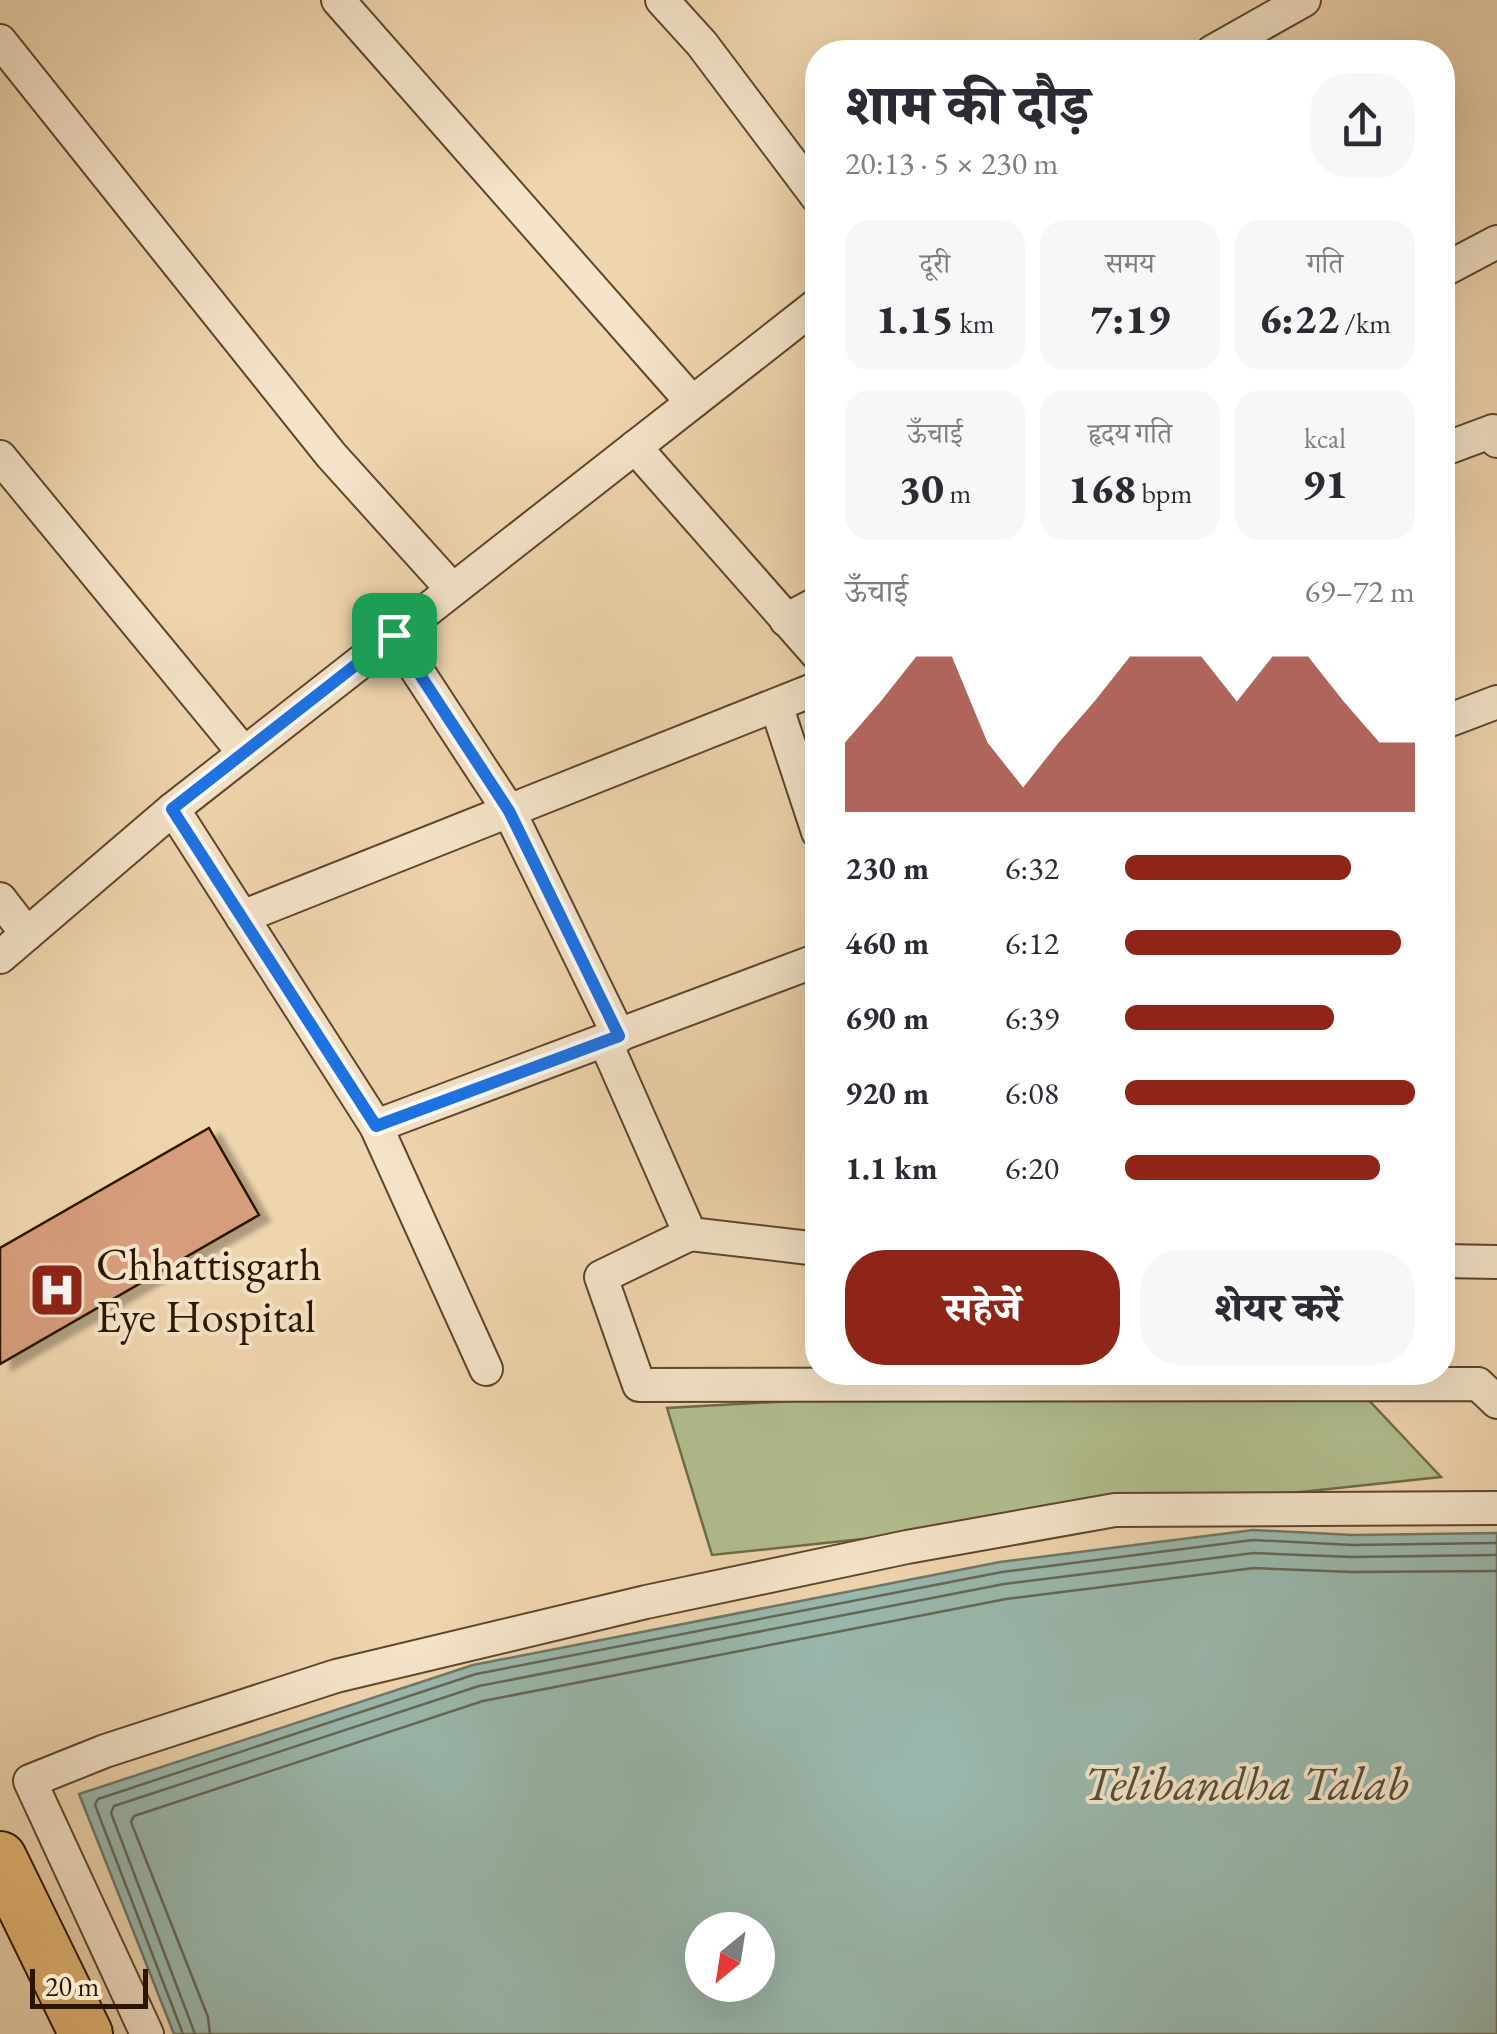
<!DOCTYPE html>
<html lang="hi">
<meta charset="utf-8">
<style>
:root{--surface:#fff;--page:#f7f7f7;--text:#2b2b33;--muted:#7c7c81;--accent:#8f2418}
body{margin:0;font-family:"EB Garamond","Noto Serif Devanagari",serif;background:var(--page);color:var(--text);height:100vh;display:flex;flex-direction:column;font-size:38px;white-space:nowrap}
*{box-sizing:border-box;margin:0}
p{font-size:32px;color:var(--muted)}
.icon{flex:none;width:55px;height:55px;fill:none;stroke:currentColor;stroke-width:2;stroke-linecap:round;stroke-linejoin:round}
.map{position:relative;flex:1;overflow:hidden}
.panel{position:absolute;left:805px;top:40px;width:650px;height:1345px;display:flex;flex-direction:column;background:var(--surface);border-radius:40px;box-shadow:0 10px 40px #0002}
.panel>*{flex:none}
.needle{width:65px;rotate:210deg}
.buttons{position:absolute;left:685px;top:1912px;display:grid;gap:20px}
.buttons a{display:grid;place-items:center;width:90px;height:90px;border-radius:50%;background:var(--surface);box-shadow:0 10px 40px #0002;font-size:50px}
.scale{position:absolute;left:30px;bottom:25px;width:118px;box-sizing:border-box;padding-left:10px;border:5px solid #2d1600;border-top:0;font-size:28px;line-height:35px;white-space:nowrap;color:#2d1600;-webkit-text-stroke:8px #f5e4ca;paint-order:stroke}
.pin{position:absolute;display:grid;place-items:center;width:85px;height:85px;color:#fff;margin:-42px;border-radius:20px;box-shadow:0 5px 15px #0006}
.round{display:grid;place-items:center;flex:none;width:105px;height:105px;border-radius:40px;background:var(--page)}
.headline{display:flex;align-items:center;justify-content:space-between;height:170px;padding:0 40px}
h1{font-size:55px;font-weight:800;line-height:75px}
.metrics{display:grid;grid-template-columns:repeat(3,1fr);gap:15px;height:170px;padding:10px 40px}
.metrics div{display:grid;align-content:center;border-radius:25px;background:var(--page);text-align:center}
.metrics b{font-size:42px;font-weight:800}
.metrics small{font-size:28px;font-weight:400}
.metrics p{font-size:28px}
.chart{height:280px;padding:20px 40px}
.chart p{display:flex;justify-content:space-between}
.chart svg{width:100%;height:180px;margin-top:10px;fill:var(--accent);opacity:.7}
.cta{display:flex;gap:20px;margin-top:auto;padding:20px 40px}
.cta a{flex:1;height:115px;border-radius:40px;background:var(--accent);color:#fff;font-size:40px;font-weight:800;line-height:115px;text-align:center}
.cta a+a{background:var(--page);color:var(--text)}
ul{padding:0 40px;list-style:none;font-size:32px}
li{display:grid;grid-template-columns:160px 120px 1fr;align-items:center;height:75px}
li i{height:25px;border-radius:12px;background:var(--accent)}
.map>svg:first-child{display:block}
.green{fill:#b2be8f;stroke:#706a48;stroke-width:2.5}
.water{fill:#9ab8ad;stroke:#6e7768;stroke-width:2.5;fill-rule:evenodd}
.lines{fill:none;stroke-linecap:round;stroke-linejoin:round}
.shore{stroke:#646756;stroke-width:2.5}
.building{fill:#d79e7d;stroke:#2d1600;stroke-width:2.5;filter:url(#shadow)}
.street-casing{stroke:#5e462c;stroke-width:36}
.primary-casing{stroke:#2d1600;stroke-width:56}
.street{stroke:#f5e4ca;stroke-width:32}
.primary{stroke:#e8ba77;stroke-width:52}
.route-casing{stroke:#fff;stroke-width:20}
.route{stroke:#1a73e8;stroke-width:12}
.labels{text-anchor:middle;stroke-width:8;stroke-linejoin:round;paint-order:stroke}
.poi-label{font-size:45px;fill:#2d1600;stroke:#f5e4ca;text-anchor:start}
.water-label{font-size:48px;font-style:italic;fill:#534f3d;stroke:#f5e4ca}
</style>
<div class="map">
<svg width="1497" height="2034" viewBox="0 0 1497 2034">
<defs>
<filter id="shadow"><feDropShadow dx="11" dy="6" stdDeviation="2.5" flood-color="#0004"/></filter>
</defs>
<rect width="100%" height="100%" fill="#efd5ae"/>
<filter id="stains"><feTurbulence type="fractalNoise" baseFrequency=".002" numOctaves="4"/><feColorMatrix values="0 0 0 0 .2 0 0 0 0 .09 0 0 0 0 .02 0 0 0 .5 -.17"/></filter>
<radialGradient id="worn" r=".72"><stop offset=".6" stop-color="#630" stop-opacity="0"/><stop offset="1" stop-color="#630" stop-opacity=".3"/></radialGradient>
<polygon class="green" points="1347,1377 1441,1477 712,1555 667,1408 989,1390"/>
<path class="water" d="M1253,1530L1353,1535L1497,1533V2034H174L79,1794L473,1665L1000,1562ZM702,1930H758V1985H702Z"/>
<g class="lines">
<g class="shore">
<polyline points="183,2034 95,1805 98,1799 476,1674 1002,1572 1253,1540 1352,1545 1497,1543"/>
<polyline points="195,2034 111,1813 114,1806 479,1686 1004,1584 1254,1553 1352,1557 1497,1555"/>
<polyline points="210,2034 208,2017 131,1822 134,1816 483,1701 1006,1599 1254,1568 1352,1572 1497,1571"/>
</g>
</g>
<polygon class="building" points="209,1128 259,1215 0,1364 0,1248"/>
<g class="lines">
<g class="street-casing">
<g id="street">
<polyline points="338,0 692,402"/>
<polyline points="662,0 702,44 818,198"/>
<polyline points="0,41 331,455 452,589"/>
<polyline points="1212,52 1304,0"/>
<polyline points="1442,271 1497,242"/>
<polyline points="635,447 818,655"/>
<polyline points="1442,450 1493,431 1497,441"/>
<polyline points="0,457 244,753"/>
<polyline points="786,620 818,603"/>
<polyline points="394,635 509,811 619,1036"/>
<polyline points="776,705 818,832"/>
<polyline points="1442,723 1497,702"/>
<polyline points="173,809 376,1126 486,1369"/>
<polyline points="0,899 27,934"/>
<polyline points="242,917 818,688"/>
<polyline points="0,957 173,809 818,304"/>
<polyline points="605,1041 690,1234 818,1249"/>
<polyline points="376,1126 818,960"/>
<polyline points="690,1234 601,1277 639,1385 1478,1384 1497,1402"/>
<polyline points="1442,1261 1497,1262"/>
<polyline points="147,2034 30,1781 105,1751 336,1676 646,1602 907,1547 1115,1510 1497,1508"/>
</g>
</g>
<g class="primary-casing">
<polyline id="primary" points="0,1858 86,2034"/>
</g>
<use href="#street" class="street"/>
<use href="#primary" class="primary"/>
</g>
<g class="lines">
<g class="route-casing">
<polygon id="route" points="394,635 509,811 619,1036 376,1126 172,809"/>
</g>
<use href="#route" class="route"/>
</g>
<defs>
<g id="hospital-square" transform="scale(2.875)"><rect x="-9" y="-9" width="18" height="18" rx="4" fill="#8f2418" stroke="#f5e4ca"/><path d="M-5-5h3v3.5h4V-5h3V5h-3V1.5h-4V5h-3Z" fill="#fff"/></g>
</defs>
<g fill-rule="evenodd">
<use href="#hospital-square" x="57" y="1290"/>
</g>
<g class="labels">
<g class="poi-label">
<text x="96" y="1280">Chhattisgarh<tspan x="96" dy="52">Eye Hospital</tspan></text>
</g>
<g class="water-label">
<text x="1246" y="1800">Telibandha Talab</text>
</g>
</g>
<rect width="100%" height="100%" filter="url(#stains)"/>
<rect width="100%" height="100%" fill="url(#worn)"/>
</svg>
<div class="buttons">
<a><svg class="needle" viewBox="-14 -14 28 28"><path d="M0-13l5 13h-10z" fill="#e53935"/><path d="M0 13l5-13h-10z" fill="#7c7c81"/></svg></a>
</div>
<div class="scale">20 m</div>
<div class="pin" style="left:394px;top:635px;background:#1e9e55"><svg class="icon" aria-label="arrive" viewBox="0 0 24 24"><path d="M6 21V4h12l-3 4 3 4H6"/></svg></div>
<section class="panel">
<div class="headline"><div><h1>शाम की दौड़</h1><p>20:13 · 5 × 230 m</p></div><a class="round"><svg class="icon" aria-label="share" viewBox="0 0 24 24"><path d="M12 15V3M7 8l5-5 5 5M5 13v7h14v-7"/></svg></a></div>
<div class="metrics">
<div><p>दूरी</p><b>1.15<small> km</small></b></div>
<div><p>समय</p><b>7:19</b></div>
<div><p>गति</p><b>6:22<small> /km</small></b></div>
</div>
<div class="metrics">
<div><p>ऊँचाई</p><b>30<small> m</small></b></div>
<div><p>हृदय गति</p><b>168<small> bpm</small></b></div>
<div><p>kcal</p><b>91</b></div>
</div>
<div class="chart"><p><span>ऊँचाई</span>69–72 m</p>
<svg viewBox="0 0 160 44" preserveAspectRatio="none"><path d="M0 44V27L10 17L20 6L30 6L40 27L50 38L60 27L70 17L80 6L90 6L100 6L110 17L120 6L130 6L140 17L150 27L160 27V44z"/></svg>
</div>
<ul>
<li><b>230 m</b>6:32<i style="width:78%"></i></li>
<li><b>460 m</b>6:12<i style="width:95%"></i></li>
<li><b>690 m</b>6:39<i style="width:72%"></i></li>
<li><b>920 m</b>6:08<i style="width:100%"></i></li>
<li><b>1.1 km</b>6:20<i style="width:88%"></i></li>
</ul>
<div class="cta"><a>सहेजें</a><a>शेयर करें</a></div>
</section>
</div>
